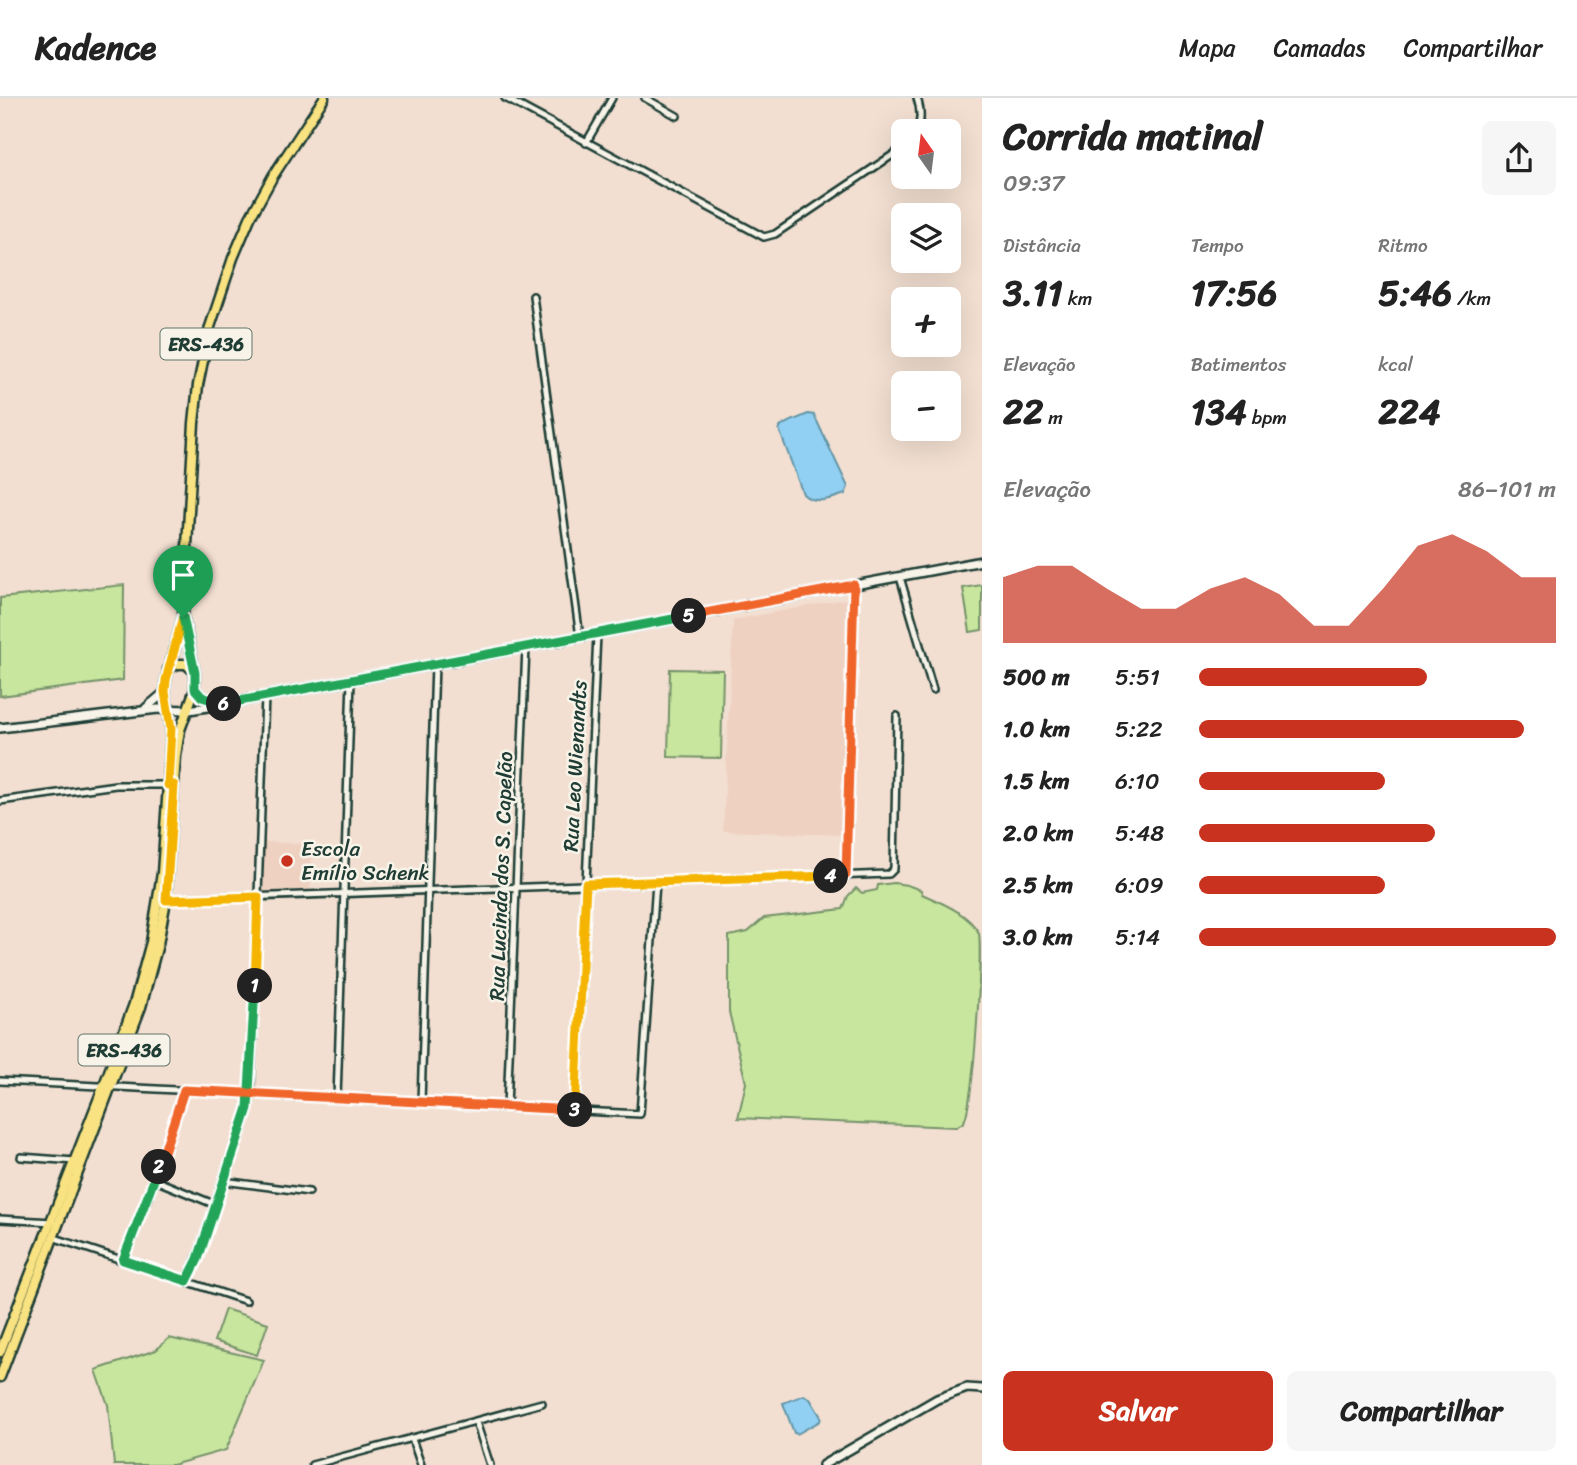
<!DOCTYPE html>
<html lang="pt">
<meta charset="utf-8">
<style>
:root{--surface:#fff;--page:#f6f6f6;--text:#222;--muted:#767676;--line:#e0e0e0;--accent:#c8321e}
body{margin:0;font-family:Sriracha,sans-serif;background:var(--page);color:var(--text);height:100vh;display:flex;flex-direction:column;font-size:26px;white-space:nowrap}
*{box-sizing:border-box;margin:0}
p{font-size:23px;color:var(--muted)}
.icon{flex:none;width:38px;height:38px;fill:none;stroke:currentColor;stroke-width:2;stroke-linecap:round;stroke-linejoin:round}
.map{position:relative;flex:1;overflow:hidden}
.side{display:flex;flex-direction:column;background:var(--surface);width:595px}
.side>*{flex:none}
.needle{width:46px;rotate:346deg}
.tools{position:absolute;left:891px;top:21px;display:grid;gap:14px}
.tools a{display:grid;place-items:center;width:70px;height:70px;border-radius:10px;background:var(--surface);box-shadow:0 7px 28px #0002;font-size:35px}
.pin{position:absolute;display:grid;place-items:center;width:60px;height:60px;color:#fff;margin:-72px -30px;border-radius:50% 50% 50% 0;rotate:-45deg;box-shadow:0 0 7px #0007}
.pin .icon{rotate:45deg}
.km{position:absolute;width:35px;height:35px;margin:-18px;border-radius:50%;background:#222;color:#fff;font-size:19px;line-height:35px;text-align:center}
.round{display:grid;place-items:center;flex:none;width:74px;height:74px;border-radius:10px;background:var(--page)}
.head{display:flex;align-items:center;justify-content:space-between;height:119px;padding:0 21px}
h1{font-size:38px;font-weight:800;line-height:52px}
.figures{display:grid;grid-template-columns:repeat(3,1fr);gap:10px;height:119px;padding:7px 21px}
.figures div{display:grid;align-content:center}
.figures b{font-size:35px;font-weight:800}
.figures small{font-size:19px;font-weight:400}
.figures p{font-size:19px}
.chart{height:196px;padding:14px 21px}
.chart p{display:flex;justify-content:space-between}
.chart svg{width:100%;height:126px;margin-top:7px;fill:var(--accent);opacity:.7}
.action{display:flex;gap:14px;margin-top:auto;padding:14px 21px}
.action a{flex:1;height:80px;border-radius:10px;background:var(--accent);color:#fff;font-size:28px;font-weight:800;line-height:80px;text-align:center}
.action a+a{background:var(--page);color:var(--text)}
ul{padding:0 21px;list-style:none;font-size:23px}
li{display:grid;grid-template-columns:112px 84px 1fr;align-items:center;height:52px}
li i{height:18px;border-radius:9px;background:var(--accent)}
header{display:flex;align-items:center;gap:42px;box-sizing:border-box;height:98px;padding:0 35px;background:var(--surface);border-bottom:2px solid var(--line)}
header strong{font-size:33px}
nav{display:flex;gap:38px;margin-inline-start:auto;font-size:24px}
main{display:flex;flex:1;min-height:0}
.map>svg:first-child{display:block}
.built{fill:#efd1c1}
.green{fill:#c8e69e;stroke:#749269;stroke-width:2}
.water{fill:#91d0f2;stroke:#6395a6;stroke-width:2}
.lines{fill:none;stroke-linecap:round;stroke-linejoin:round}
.street-casing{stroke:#1f3d34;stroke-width:10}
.secondary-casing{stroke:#1f3d34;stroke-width:12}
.primary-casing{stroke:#1f3d34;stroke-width:13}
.street{stroke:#f7f3e8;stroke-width:5}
.secondary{stroke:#f7f3e8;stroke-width:7}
.primary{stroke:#f8e281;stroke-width:8}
.split-1-casing{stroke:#fff;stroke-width:14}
.split-2-casing{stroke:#fff;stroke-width:14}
.split-3-casing{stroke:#fff;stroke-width:14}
.split-4-casing{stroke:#fff;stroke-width:14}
.split-5-casing{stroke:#fff;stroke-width:14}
.split-6-casing{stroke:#fff;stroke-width:14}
.split-7-casing{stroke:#fff;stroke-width:14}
.split-1{stroke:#f5b400;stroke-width:9}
.split-2{stroke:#22a559;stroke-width:9}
.split-3{stroke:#f0652b;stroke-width:9}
.split-4{stroke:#f5b400;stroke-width:9}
.split-5{stroke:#f0652b;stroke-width:9}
.split-6{stroke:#22a559;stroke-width:9}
.split-7{stroke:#22a559;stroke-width:9}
.poi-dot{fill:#c8321e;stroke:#f7f3e8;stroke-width:2.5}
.labels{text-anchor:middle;stroke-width:5;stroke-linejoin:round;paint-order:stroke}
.shield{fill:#f7f3e8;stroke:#60746a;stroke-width:2}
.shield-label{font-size:19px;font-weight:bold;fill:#1f3d34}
.street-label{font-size:21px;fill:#1f3d34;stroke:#f7f3e8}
.poi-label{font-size:21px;fill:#1f3d34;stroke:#f7f3e8;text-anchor:start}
</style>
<header>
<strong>Kadence</strong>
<nav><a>Mapa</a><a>Camadas</a><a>Compartilhar</a></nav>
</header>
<main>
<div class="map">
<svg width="982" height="1367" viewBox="0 0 982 1367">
<rect width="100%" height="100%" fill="#f2dfd1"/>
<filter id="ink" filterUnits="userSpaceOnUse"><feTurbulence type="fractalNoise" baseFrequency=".0143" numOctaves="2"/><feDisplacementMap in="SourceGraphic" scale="14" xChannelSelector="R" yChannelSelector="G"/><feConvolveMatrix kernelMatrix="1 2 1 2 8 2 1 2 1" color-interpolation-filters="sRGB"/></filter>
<g filter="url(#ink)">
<g class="built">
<polygon points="846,501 842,737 723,733 733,522"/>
<polygon points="264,744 312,746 310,792 263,794"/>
</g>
<g class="green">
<polygon points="124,487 123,582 0,598 0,500"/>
<polygon points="982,487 982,532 970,534 963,490"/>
<polygon points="670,571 723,572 721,660 668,659"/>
<path d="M894,785L907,787L921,792L922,796C942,805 968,815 979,835C982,857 975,998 964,1024L956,1029L738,1020L746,985L729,914V838L748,834L764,820L843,811L848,798L856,790L862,795L877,792L878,787Z"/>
<polygon points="225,1211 268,1225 257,1257 214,1243"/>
<polygon points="169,1240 264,1262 226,1352 172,1367 114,1367 108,1307 96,1272 156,1252"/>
</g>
<g class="water">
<path d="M808,316L814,317L848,389L845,396C832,401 814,407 803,396L779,331L782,327Z"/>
<polygon points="804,1297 810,1301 821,1319 820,1323 797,1336 794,1335 783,1305"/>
</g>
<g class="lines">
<g class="street-casing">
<g id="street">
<polyline points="505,0 764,139 775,136 903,50"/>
<polyline points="645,0 677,18"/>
<path d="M917,33C922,22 921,12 917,0"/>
<polyline points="586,45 612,0"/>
<polyline points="533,198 580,539"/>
<polyline points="900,479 933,592"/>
<polyline points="0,703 116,687 171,687"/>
<polyline points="846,777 854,487"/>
<polyline points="166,802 889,776 894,771 897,618"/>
<polyline points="0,983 640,1016 656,784"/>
<polyline points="337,1000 351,582"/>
<polyline points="421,1004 435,566"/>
<polyline points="507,1009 526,549"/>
<polyline points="576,1012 597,536"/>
<polyline points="21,1059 75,1063"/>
<polyline points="155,1082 216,1107"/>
<polyline points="223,1083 309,1094"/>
<polyline points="0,1121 53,1124"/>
<polyline points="52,1139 246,1203"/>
<polyline points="123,1162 155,1082 184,992"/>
<path d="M187,1183C203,1150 212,1114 224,1079C234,1052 246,1025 251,995L265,598"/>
<polyline points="476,1324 490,1367"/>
<polyline points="412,1341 421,1367"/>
<polyline points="312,1367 542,1305"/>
</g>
</g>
<g class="secondary-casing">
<g id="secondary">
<polyline points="195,591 202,599 222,606"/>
<polyline points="146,610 165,594"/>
<polyline points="0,630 158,611 189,612 214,608 982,463"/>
<polyline points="823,1367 937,1301 967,1290 982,1291"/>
</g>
</g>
<g class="primary-casing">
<g id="primary">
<polyline points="168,571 178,566 186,566 194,573"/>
<polyline points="0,1254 104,987 134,906 151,844 162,775 168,687 171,631 165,594 166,582 183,519 194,325 198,287 210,229 233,160 250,120 273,78 324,0"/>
<polyline points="0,1279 141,909 158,846 166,802 176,658 180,632 195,591 195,575 184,522"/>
</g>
</g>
<use href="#street" class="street"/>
<use href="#secondary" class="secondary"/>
<use href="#primary" class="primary"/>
</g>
</g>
<g class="lines" filter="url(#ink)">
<g class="split-1-casing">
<polyline id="split-1" points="183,519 166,582 165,594 171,631 168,687 174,687 166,802 258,799 255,888"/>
</g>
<g class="split-2-casing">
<polyline id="split-2" points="159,1069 123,1162 187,1183 198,1161 248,1010 255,888"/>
</g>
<g class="split-3-casing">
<polyline id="split-3" points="159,1069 184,992 575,1012"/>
</g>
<g class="split-4-casing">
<polyline id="split-4" points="575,1012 586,786 831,778"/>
</g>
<g class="split-5-casing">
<polyline id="split-5" points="689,518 854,487 846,777 831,778"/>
</g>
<g class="split-6-casing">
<polyline id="split-6" points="224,606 689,518"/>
</g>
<g class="split-7-casing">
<polyline id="split-7" points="183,519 195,575 195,591 202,599 224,606"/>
</g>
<use href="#split-1" class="split-1"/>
<use href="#split-2" class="split-2"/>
<use href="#split-3" class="split-3"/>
<use href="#split-4" class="split-4"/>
<use href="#split-5" class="split-5"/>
<use href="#split-6" class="split-6"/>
<use href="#split-7" class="split-7"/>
</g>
<circle class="poi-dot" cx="287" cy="763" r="7"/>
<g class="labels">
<g class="shield">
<rect x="160.5" y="230.5" width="91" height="31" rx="5"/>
<rect x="78.5" y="936.5" width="91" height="31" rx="5"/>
</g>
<g class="shield-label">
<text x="206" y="253">ERS-436</text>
<text x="124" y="959">ERS-436</text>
</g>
<g class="street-label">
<text transform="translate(575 668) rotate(-87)" y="7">Rua Leo Wienandts</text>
<text transform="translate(501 778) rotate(-88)" y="7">Rua Lucinda dos S. Capelão</text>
</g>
<g class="poi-label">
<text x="301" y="758">Escola<tspan x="301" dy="24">Emílio Schenk</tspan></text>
</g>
</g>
</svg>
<div class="tools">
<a><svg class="needle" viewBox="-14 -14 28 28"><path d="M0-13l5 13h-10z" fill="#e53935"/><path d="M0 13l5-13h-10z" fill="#767676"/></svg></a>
<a><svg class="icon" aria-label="layers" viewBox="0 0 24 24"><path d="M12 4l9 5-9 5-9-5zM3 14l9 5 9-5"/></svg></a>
<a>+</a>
<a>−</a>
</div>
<div class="pin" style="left:183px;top:519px;background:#1e9e55"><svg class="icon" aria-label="arrive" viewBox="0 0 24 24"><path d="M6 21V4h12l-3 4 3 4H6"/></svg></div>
<b class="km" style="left:255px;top:888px">1</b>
<b class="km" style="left:159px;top:1069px">2</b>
<b class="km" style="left:575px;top:1012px">3</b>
<b class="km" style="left:831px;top:778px">4</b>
<b class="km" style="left:689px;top:518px">5</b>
<b class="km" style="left:224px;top:606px">6</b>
</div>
<section class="side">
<div class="head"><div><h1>Corrida matinal</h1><p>09:37</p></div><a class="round"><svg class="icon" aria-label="share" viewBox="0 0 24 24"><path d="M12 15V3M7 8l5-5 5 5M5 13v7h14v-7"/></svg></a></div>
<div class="figures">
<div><p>Distância</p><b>3.11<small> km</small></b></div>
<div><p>Tempo</p><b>17:56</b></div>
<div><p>Ritmo</p><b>5:46<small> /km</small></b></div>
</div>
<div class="figures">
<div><p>Elevação</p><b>22<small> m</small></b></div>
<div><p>Batimentos</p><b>134<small> bpm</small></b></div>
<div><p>kcal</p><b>224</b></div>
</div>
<div class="chart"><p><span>Elevação</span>86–101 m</p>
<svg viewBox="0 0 160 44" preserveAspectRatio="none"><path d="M0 44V21L10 17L20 17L30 25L40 32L50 32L60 25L70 21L80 27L90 38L100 38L110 25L120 10L130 6L140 12L150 21L160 21V44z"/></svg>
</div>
<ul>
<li><b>500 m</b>5:51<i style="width:64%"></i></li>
<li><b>1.0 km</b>5:22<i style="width:91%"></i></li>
<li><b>1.5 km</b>6:10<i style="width:52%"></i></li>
<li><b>2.0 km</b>5:48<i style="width:66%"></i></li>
<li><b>2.5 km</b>6:09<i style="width:52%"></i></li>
<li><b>3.0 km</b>5:14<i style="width:100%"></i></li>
</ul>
<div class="action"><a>Salvar</a><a>Compartilhar</a></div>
</section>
</main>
